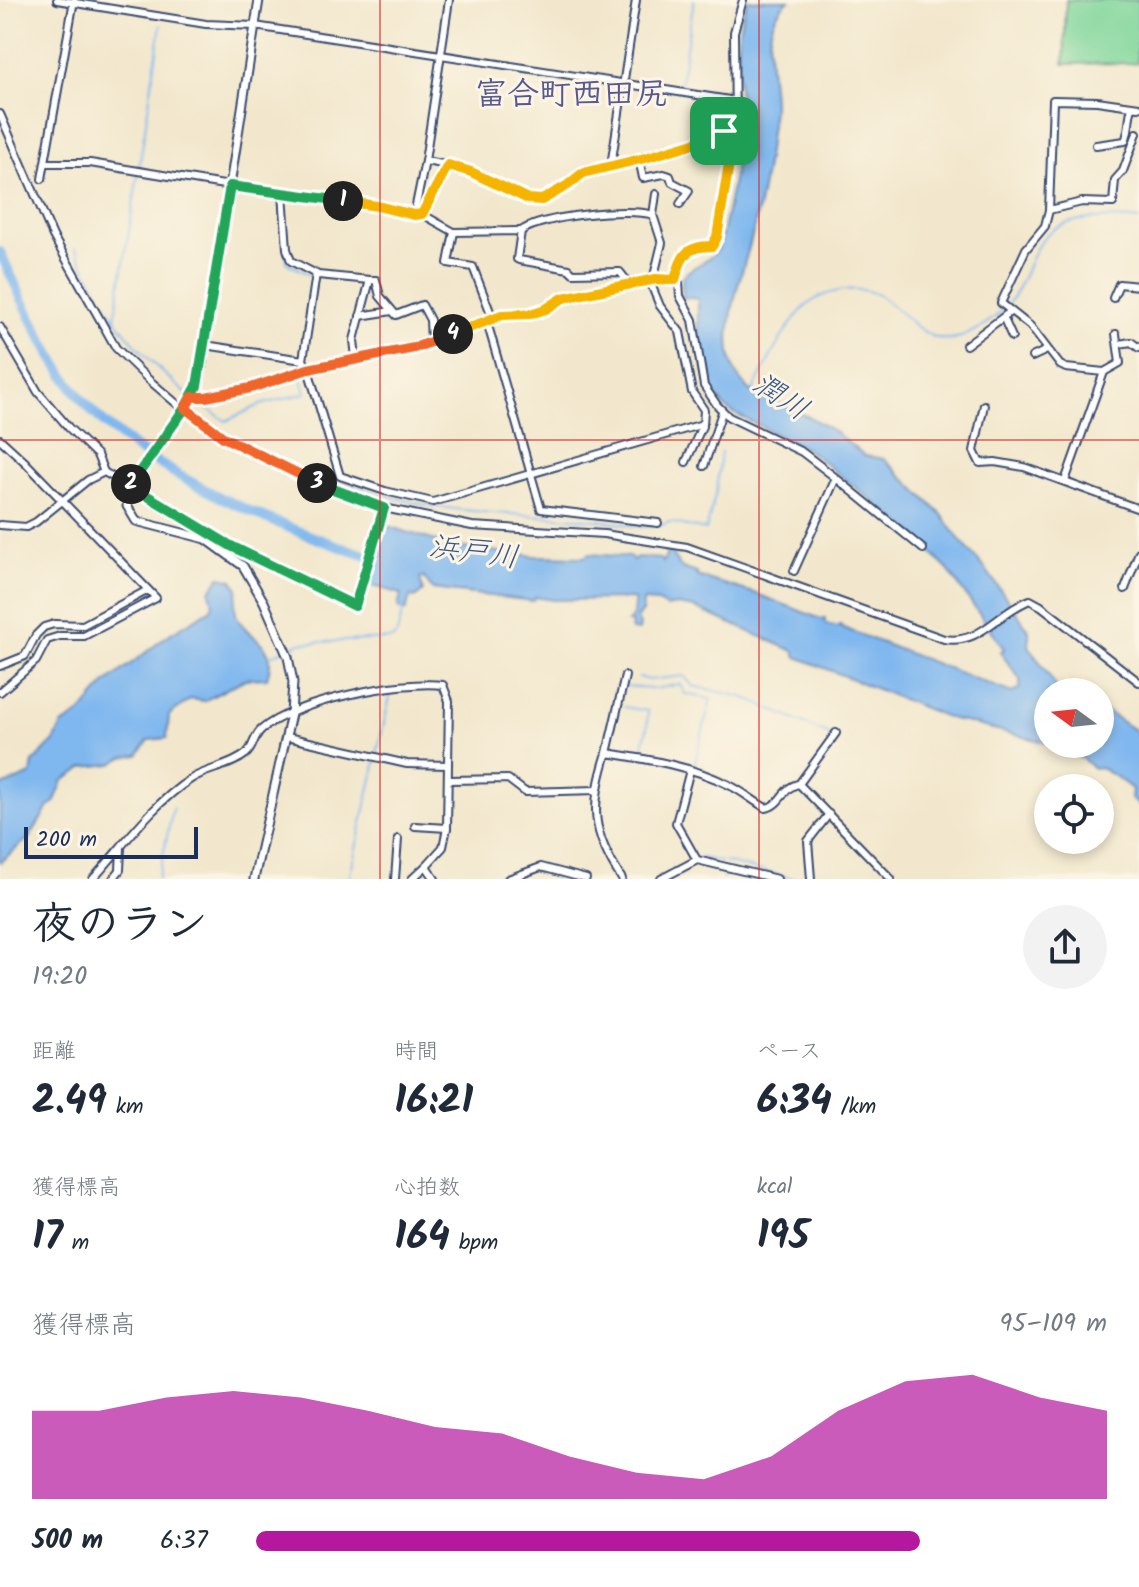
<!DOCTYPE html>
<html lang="ja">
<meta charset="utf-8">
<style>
:root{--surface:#fff;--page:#f2f2f3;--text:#1f2937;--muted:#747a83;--accent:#b5179e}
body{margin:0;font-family:Kalam,"Klee One",sans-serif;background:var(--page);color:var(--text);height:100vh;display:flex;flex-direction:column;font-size:30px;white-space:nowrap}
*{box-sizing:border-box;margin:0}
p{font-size:26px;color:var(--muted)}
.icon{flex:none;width:44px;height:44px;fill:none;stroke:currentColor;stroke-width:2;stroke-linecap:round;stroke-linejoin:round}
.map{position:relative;height:879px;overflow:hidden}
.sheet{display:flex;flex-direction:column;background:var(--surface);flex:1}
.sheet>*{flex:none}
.needle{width:52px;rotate:285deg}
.controls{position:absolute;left:1034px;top:678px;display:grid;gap:16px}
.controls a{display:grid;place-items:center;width:80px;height:80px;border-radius:50%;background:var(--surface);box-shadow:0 4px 12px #0003;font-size:40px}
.scale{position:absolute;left:24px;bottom:20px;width:174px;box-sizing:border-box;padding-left:8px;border:4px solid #1b2f5e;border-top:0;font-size:22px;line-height:28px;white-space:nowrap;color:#1b2f5e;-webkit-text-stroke:6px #fcf5e5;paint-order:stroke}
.pin{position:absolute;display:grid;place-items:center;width:68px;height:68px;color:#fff;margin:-34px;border-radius:16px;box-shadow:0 4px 12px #0006}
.km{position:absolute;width:40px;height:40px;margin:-20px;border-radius:50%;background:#222;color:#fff;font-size:22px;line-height:40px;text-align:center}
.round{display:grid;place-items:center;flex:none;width:84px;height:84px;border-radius:42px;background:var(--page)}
.head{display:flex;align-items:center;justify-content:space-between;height:136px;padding:0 32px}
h1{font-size:44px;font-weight:800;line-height:60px}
.stats{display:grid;grid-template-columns:repeat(3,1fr);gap:12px;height:136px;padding:8px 32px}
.stats div{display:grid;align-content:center}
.stats b{font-size:40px;font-weight:800}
.stats small{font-size:22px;font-weight:400}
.stats p{font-size:22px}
.chart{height:224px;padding:16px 32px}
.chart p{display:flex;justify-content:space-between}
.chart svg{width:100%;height:144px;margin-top:8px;fill:var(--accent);opacity:.7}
ul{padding:0 32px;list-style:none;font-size:26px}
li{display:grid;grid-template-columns:128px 96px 1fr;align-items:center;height:60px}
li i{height:20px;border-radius:10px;background:var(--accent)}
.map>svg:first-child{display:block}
.green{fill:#80d69b;stroke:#4e827c;stroke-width:2}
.water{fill:#7fb7ef;stroke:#4d73a6;stroke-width:2}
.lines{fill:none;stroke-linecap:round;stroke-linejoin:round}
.stream{stroke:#7fb7ef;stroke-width:2}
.river{stroke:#7fb7ef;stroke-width:10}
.minor-casing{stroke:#3b4b6e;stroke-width:10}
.tertiary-casing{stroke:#3b4b6e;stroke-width:11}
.minor{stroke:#fff;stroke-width:6}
.tertiary{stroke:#fff;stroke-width:7}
.split-1-casing{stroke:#fff;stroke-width:16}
.split-2-casing{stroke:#fff;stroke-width:16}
.split-3-casing{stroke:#fff;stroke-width:16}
.split-4-casing{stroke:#fff;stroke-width:16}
.split-5-casing{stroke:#fff;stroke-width:16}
.split-1{stroke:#f5b400;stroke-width:10}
.split-2{stroke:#22a559;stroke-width:10}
.split-3{stroke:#22a559;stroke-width:10}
.split-4{stroke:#f0652b;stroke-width:10}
.split-5{stroke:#f5b400;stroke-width:10}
.grid{fill:none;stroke:#d62828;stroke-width:2;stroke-opacity:0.55}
.labels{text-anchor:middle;stroke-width:6;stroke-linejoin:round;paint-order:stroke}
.water-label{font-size:30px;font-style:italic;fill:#39588a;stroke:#fcf5e5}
.quarter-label{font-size:32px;font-weight:bold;fill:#575a92;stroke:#fcf5e5}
</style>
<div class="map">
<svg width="1139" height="879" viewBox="0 0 1139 879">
<rect width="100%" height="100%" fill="#fcf5e5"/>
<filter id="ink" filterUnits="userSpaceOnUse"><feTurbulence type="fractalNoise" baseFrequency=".0125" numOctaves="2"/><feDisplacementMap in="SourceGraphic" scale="16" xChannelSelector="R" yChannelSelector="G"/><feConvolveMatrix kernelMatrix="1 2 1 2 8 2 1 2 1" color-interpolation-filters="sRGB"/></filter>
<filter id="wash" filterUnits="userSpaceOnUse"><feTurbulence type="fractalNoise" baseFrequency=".006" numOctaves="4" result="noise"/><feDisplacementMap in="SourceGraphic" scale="32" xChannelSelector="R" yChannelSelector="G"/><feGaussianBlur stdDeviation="1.8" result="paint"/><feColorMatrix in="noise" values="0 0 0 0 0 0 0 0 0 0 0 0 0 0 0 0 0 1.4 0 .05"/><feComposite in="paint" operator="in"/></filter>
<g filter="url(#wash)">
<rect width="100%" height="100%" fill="#f2e7cc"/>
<polygon class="green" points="1066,0 1139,0 1137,63 1064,64"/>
<g class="water">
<path d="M748,0H789C757,27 773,68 773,104C773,116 770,129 769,141C766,172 760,202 753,232C744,273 706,356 750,390L813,419L836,433L865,456L884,459L942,515L959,539L984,567L1029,630V646L1060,692H1048V743L949,718L797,657L794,651L695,608L677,605L666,607L658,602L643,601L642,612L636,618L640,624L639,631L631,630L632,623L628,622C636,616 632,608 635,600L632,599L553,600L535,597L533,601L432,589L423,577L420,578L423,591L415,598L410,597L406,611L398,608L401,594L363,583L381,524L455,547L535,556L584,557L589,554L630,557L633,560L637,557L660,559L663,562L668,551L674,553L673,557L682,568L697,573V576L757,594L821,619L825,618L826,624L838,627L840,625L843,628L1012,693L1020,688V679L1000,652L1004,649L948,570L920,542L921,539L807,449L733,413L725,407L711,390L705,374L698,327V299L683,297L682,277C693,265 709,262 719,249C727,211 736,172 739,134C743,90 729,40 748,0Z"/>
<path d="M220,577L233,580L238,588C237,599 232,607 238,619C251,641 279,643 267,678L245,679L204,701L191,699L169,715L167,738L149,740L138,755L124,757L112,764L85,767L63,781L54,803L47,809L30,837L0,862V787L31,774L33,762L54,741L62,725L81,713L106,683L171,633L211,609L213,604L210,591Z"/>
<polygon points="1100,707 1139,733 1139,805 1131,799 1132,789 1116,777 1102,769 1092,767 1083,759 1052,744 1100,744"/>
</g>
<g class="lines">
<g class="stream">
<polyline points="679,91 694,0"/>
<polyline points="139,168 161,25"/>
<polyline points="280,199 287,263 313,276"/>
<path d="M75,248C108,314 130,346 187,394"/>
<polyline points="115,319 138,174"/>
<polyline points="299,368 301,353"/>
<path d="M753,390C766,366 785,326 805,307C822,291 858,283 880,296C904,311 928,351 963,336C978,330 998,317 1008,304C1038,264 1026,224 1090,219C1107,218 1123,217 1139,220"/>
<polyline points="206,408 226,421 260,405 306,393 301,375"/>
<path d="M332,482L334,477C423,516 504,512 598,520C622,522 647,533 669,522L706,530L716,492L721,452"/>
<polyline points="270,656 300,643 392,639 397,634 404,608"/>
<polyline points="639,677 649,680 684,676 693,686 743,697 832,736"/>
<polyline points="627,686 655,689 680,684 685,694 711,699 693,769"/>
<polyline points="341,702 389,690 435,688"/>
<polyline points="624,707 648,711 647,728 641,755 655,758"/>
<polyline points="377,753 391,693"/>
<polyline points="698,857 721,862"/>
<polyline points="725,862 796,879"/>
<polyline points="158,879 173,808"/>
<polyline points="349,879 376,761"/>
<polyline points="723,879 725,870"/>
</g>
<path class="river" d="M0,252C24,303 47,357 83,401C146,475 286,530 377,559"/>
</g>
</g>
<g filter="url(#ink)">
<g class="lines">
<g class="minor-casing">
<g id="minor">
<polyline points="57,0 206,24 255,26 736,101"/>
<path d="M743,0L734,32L735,127L717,237L712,246C686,246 681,256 675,280L679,283L680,296L693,320L704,386L717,405L729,417L802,452L836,478L794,571"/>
<polyline points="0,114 53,236 116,348 149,380 184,410"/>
<path d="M1096,145L1125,141C1130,130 1128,120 1132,107"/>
<polyline points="639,159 643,178 664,174 670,176 672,182 689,191 680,204"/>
<polyline points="425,161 448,165"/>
<polyline points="45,163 90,163 230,186 377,206 414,215 422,214 454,232 448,263 473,267 493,319"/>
<polyline points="611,166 636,0"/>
<polyline points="42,179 74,0"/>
<polyline points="283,193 287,249 291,261 318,275 370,280 354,340 356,358"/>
<polyline points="1049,210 1082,202 1113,203 1115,180 1123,171 1137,133"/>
<polyline points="422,214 448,165 471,172 528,199 542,200 568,185 583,173 694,143 735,127"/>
<polyline points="414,215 425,161 449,0"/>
<path d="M521,231C542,216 629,207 653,215"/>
<polyline points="454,232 521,231 517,259 519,260 569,269 573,273 620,272 631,286"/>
<polyline points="370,280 376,280 380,296 396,315 422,305 430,320 431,342"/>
<polyline points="653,280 662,243 653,215 656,194"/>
<polyline points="1113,298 1119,284 1139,286"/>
<polyline points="360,316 392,311"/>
<polyline points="1004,319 1012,337"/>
<polyline points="487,322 541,509 658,523"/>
<polyline points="0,327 38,392 69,428 97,455 104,472"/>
<polyline points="1119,344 1131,342 1139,348"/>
<polyline points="205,345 303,360 308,369 340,476 385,491 433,502 703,424 704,410 692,392 680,332 660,306 650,282"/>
<polyline points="966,345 1010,312"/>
<polyline points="1032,357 1047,350"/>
<polyline points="303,360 316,274"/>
<polyline points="1104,372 1120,363 1116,334"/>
<polyline points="192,397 206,397 251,388 308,369 414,348 502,315 530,314 546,309 563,298 656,279 675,280"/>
<polyline points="984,405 974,451 980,463 995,462 1024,467 1139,509"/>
<path d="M185,408L223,437L336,492L384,508L472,526L604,534L687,547L944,639C981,645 996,613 1030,600L1041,606L1139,682"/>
<polyline points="0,439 25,462 156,598 84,636 60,636 47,640 36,661 0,692"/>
<polyline points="686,462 703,424"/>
<polyline points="704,466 722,412"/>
<polyline points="836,478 923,549"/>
<polyline points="1065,481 1104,372 1066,368 1060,365 1030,326 1001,303 1026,249 1045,226 1049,210 1053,100 1097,101 1139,107"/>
<polyline points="0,525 26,527 36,522 88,480 104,472 231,546 355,606 384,508"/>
<polyline points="1125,589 1139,552"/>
<polyline points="0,666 25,656 36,635 44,627 54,624 83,625 148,590"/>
<polyline points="287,737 407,764 448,765"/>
<polyline points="607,753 625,676"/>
<polyline points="690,770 676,823 697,860"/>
<polyline points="449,780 508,779 525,792 597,790"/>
<polyline points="799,784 836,733"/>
<polyline points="415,826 447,828"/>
<path d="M93,879C123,846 152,804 191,779C208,768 230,767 246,754C254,748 253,736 262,729C296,701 400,680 443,685L449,701L447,828L443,847L426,866L435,879"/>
<polyline points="113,879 120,870 121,848"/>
<polyline points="395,879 398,839"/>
<polyline points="412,879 426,866"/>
<polyline points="508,879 541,867 586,879"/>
<path d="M622,879C591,832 590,807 607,753C647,759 692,766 729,785C742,791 753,801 766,808C781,806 783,786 799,784L891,879"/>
<polyline points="661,879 697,860 777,879"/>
<polyline points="811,879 808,841 829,814"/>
</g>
</g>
<g class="tertiary-casing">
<polyline id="tertiary" points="254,879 291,714 293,682 288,657 264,602 243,566 206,539 136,521 127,506 129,488 185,408 200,377 259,0"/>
</g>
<use href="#minor" class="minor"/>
<use href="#tertiary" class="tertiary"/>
</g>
</g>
<g class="lines" filter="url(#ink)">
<g class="split-1-casing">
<polyline id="split-1" points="343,201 377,206 414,215 422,214 448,165 471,172 528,199 542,200 568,185 583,173 645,158 714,137 724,131"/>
</g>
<g class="split-2-casing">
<polyline id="split-2" points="131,484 185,408 197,386 230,186 343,201"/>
</g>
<g class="split-3-casing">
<polyline id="split-3" points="131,484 129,488 136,489 231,546 355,606 384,508 317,483"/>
</g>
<g class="split-4-casing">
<polyline id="split-4" points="317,483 223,437 185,408 192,397 206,397 251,388 308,369 414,348 453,334"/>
</g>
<g class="split-5-casing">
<path id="split-5" d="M453,334L502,315L530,314L546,309L563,298L656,279L675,280C681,256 686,246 712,246L717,237L735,127L724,131"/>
</g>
<use href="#split-1" class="split-1"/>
<use href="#split-2" class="split-2"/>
<use href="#split-3" class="split-3"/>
<use href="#split-4" class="split-4"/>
<use href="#split-5" class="split-5"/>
</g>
<path class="grid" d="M380,0V879M759,0V879M0,440H1139"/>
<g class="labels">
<g class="water-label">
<text transform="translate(781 396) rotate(33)" y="10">潤川</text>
<text transform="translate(474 551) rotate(8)" y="10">浜戸川</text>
</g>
<g class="quarter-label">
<text x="571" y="104">富合町西田尻</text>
</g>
</g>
</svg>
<div class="controls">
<a><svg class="needle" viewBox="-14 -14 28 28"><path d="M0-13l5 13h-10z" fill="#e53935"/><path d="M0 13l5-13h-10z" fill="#747a83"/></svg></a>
<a><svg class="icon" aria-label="locate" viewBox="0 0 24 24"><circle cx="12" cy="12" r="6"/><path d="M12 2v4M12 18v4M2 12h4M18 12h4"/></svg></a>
</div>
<div class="scale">200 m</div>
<div class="pin" style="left:724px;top:131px;background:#1e9e55"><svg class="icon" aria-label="arrive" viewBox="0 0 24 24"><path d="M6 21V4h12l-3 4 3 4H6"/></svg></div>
<b class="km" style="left:343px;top:201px">1</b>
<b class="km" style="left:131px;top:484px">2</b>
<b class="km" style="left:317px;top:483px">3</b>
<b class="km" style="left:453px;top:334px">4</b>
</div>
<section class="sheet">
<div class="head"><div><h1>夜のラン</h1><p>19:20</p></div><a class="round"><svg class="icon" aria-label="share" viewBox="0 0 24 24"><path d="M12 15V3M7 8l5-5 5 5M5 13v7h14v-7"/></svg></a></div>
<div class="stats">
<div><p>距離</p><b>2.49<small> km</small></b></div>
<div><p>時間</p><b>16:21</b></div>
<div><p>ペース</p><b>6:34<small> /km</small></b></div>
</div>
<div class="stats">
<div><p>獲得標高</p><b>17<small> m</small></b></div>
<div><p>心拍数</p><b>164<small> bpm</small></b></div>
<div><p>kcal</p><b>195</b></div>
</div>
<div class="chart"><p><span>獲得標高</span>95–109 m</p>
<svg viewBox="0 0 160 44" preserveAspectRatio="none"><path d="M0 44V17L10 17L20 13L30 11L40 13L50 17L60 22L70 24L80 31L90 36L100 38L110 31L120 17L130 8L140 6L150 13L160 17V44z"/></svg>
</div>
<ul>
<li><b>500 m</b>6:37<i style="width:78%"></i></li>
</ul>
</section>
